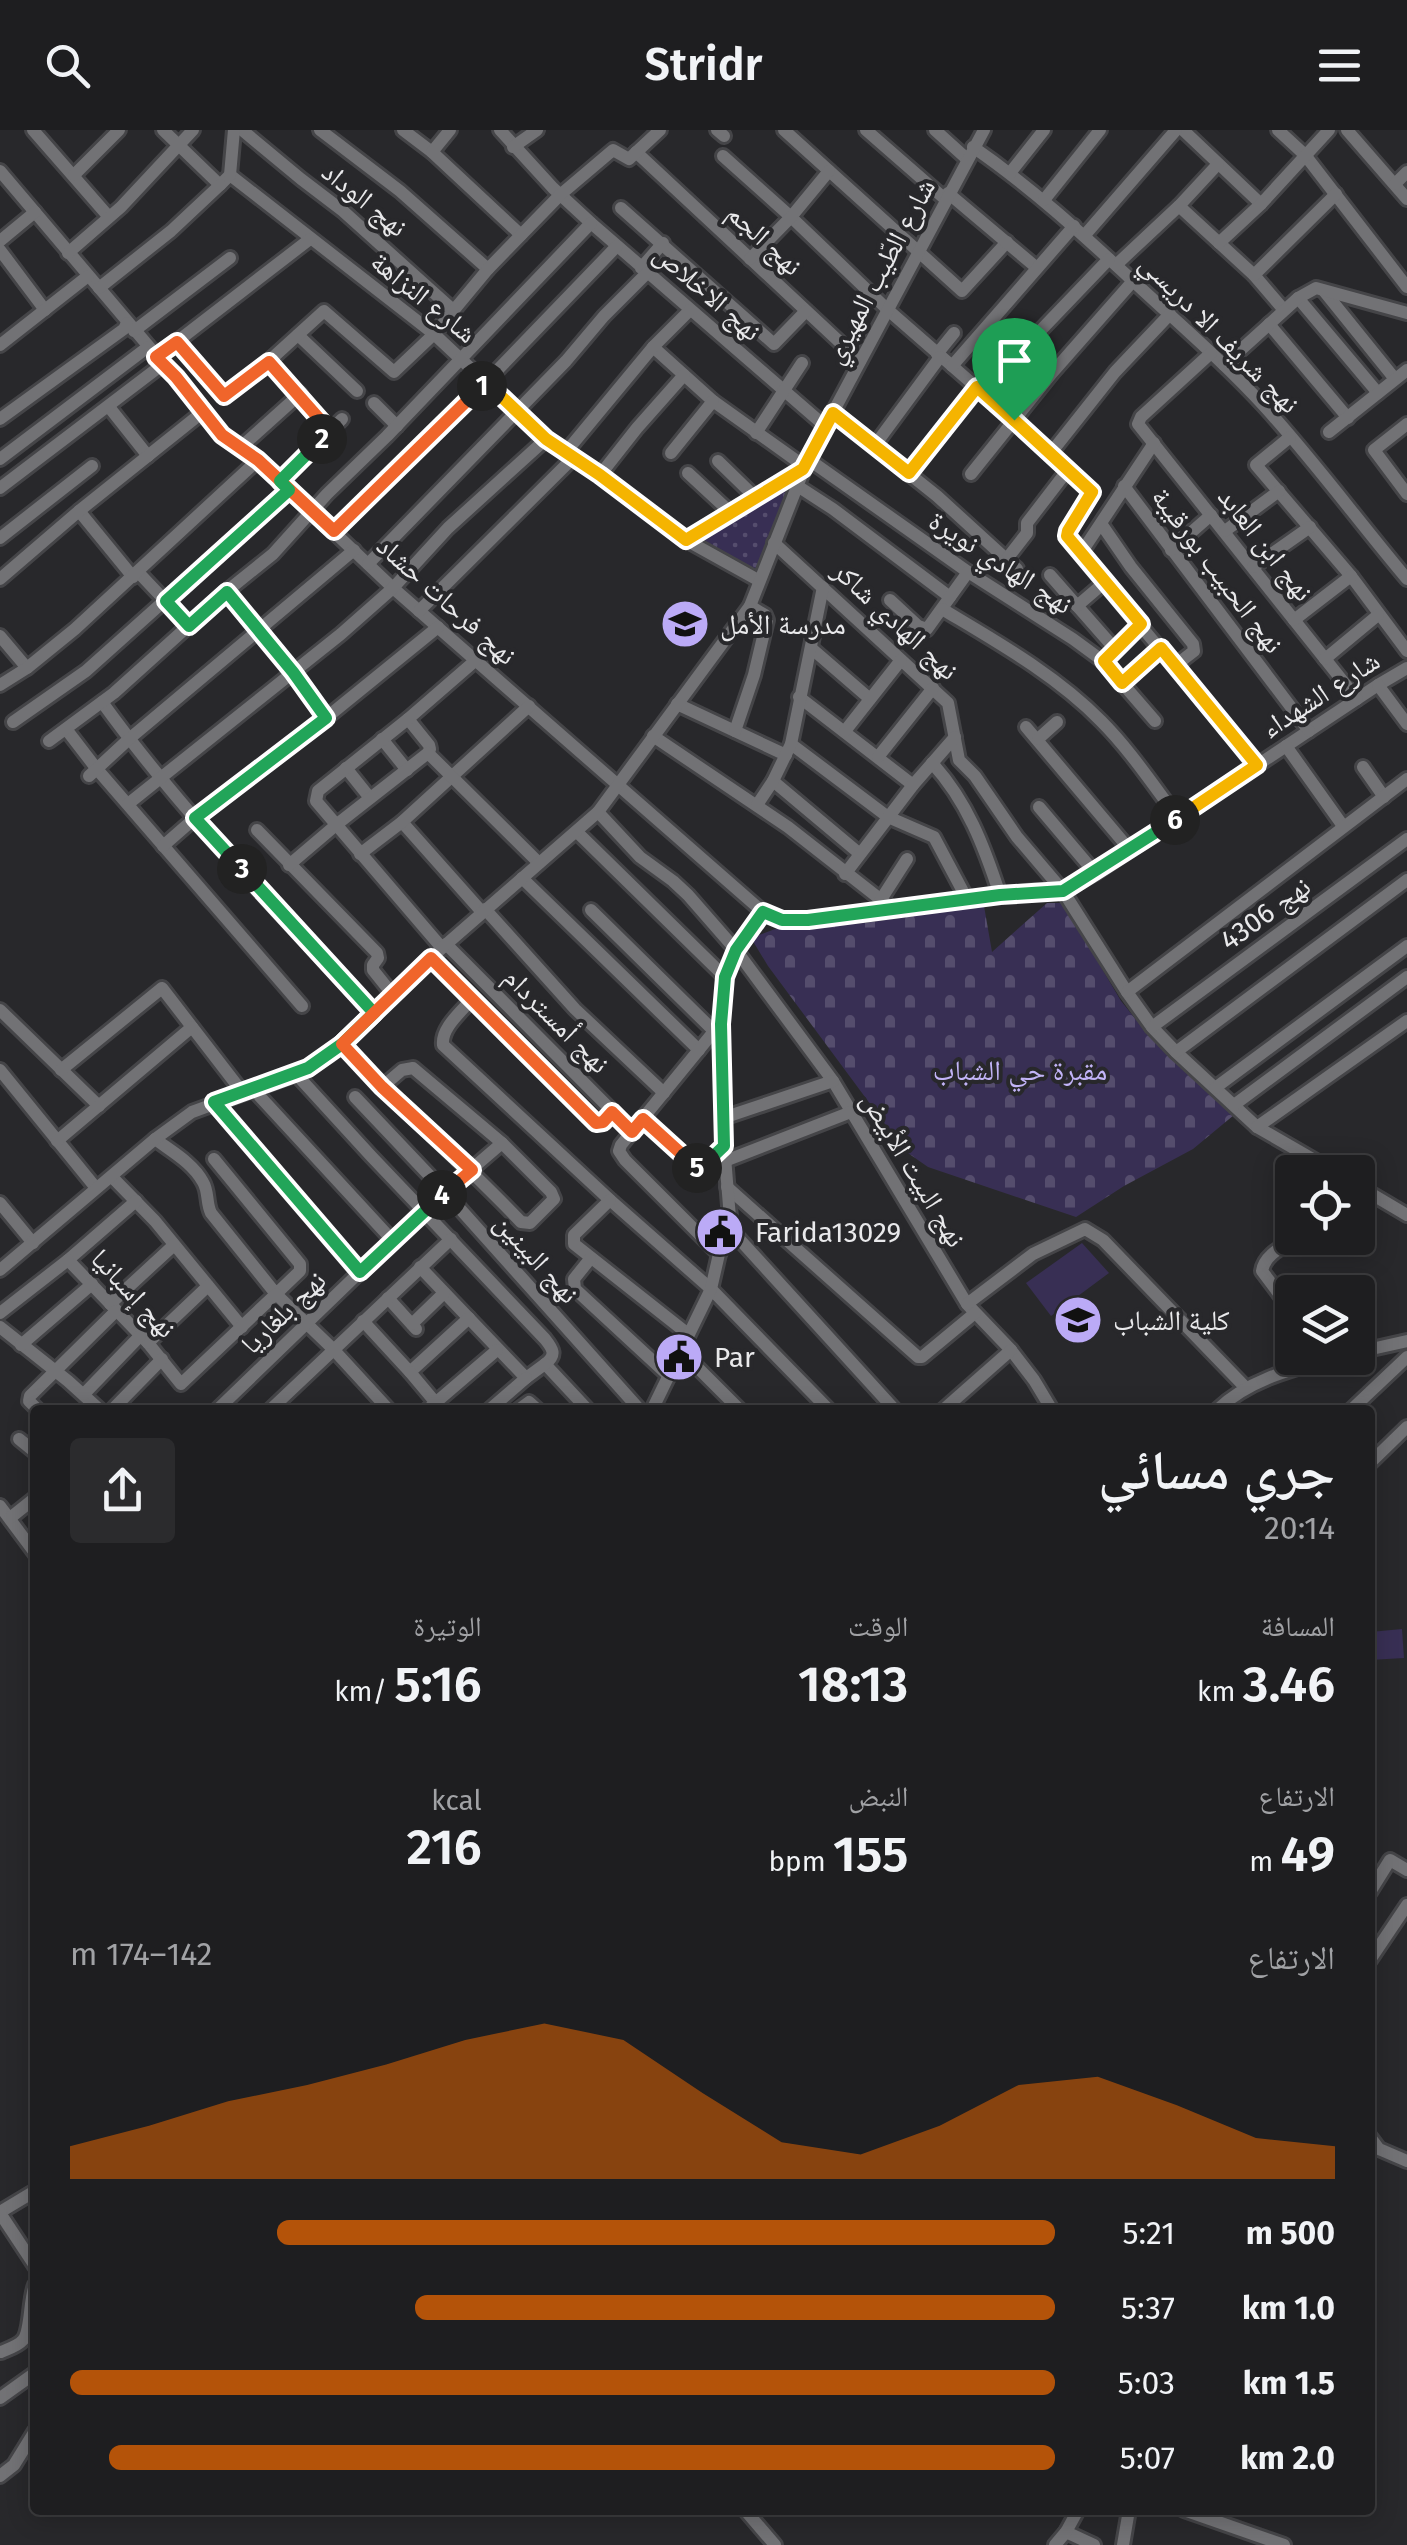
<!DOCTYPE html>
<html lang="ar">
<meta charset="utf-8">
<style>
:root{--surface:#1e1e20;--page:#2b2b2d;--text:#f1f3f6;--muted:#a1a2a5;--line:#3c3c3e;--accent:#b45309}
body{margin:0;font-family:"Fira Sans","Noto Naskh Arabic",sans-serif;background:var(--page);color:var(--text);direction:rtl;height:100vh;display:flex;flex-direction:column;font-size:38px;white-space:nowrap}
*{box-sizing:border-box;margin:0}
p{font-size:32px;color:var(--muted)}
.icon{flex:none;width:55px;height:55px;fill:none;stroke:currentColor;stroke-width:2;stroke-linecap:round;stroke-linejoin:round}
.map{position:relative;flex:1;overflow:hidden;direction:ltr}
.side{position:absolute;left:30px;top:1275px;width:1345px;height:1110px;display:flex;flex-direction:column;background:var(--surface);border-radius:10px;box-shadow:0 5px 25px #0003,0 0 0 2px var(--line);direction:rtl}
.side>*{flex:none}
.tools{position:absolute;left:1275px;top:1025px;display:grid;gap:20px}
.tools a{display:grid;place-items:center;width:100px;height:100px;border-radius:10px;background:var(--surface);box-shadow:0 5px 25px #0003,0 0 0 2px var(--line);font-size:50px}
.pin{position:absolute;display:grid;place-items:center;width:85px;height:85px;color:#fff;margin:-102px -42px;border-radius:50% 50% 50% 0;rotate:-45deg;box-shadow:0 0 10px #0007}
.pin .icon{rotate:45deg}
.km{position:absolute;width:50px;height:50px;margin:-25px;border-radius:50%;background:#222;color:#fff;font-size:28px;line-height:50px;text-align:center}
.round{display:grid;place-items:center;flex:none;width:105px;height:105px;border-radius:10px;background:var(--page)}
.headline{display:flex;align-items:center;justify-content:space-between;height:170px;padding:0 40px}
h1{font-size:55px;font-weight:600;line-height:75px}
.metrics{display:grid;grid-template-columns:repeat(3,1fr);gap:15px;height:170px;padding:10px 40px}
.metrics div{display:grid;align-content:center}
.metrics b{font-size:50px;font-weight:600}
.metrics small{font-size:28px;font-weight:400}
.metrics p{font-size:28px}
.chart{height:280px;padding:20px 40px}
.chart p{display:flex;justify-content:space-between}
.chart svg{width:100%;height:180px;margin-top:10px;fill:var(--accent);opacity:.7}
ul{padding:0 40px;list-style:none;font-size:32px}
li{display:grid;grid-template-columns:160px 120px 1fr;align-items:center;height:75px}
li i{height:25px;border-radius:12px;background:var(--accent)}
header{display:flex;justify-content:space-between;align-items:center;height:130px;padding:0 40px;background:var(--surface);font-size:45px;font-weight:600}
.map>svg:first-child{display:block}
.grass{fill:url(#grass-dots)}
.cemetery{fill:url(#cemetery-stones)}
.pitch{fill:#382f54}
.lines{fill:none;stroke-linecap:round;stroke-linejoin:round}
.minor-casing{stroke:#454548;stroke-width:18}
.minor{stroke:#727275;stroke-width:12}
.split-1-casing{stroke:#fff;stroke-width:20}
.split-2-casing{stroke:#fff;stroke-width:20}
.split-3-casing{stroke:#fff;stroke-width:20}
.split-4-casing{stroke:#fff;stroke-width:20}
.split-5-casing{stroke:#fff;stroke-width:20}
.split-6-casing{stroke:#fff;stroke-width:20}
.split-7-casing{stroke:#fff;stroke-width:20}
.split-1{stroke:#f5b400;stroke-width:12}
.split-2{stroke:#f0652b;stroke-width:12}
.split-3{stroke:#22a559;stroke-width:12}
.split-4{stroke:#22a559;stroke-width:12}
.split-5{stroke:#f0652b;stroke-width:12}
.split-6{stroke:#22a559;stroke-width:12}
.split-7{stroke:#f5b400;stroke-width:12}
.labels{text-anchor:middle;stroke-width:8;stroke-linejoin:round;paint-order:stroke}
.street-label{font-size:28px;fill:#e9e9eb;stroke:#28282b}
.poi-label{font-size:28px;fill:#e9e9eb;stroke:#28282b;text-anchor:start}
.park-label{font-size:28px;fill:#c2b4f7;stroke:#28282b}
</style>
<header><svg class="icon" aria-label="menu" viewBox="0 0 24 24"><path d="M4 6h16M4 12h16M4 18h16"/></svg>Stridr<svg class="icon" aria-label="search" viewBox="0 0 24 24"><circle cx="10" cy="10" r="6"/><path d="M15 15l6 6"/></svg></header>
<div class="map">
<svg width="1407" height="2415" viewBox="0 0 1407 2415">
<defs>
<pattern id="grass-dots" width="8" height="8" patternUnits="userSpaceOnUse" patternTransform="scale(2.5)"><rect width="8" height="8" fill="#382f54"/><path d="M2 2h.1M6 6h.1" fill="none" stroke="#554d6d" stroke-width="1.8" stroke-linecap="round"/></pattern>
<pattern id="cemetery-stones" width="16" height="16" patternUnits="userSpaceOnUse" patternTransform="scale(2.5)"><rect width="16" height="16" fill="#382f54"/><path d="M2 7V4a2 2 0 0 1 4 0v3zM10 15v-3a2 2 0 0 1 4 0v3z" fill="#554d6d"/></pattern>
</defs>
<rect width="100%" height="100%" fill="#28282b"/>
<polygon class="grass" points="798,343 757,445 694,408"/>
<polygon class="cemetery" points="1047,773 1063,773 1121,871 1147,903 1231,977 1234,985 1193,1019 1124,1056 1076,1087 928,1037 905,1021 768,836 751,808 775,799 864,793 984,776 992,822"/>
<g class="pitch">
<polygon points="1082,1113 1109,1143 1051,1186 1026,1153"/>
<polygon points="1402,1499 1404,1528 1370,1530 1370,1502"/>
</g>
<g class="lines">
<g class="minor-casing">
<g id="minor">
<polyline points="33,0 109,87"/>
<polyline points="163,0 220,55 230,45 434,204 546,309 600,345 686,410 758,450"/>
<polyline points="242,0 301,49 343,81 453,180"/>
<polyline points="320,0 400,61 488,139"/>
<polyline points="403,0 432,22"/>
<polyline points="450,0 432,22 521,105"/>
<polyline points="500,0 553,58 591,93 825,296"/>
<polyline points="717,0 724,6"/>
<polyline points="784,0 962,161 1007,112"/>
<polyline points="866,0 945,69"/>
<polyline points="935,0 967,29"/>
<polyline points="1183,0 1261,74"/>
<polyline points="1278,0 1305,25 1407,157"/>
<polyline points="1347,0 1407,69"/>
<polyline points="513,17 537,0"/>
<path d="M973,17C1031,57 1081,103 1132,150C1177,192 1224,232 1265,277C1315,332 1359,392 1407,449"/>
<polyline points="636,22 860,231"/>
<polyline points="723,26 791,87 888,180 1014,290 1091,361 1092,364 1068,401 1068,409 1257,635"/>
<polyline points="0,41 229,311 246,319 258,330 393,458 763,782 782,790 808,790 1000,765 1035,761 1063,761 1095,743 1378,555 1407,538"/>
<polyline points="1010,43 1044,0"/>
<polyline points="74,45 119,0"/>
<polyline points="230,45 234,0"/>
<polyline points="1395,54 1407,42"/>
<polyline points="948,63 1037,138"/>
<polyline points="1044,70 1100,0"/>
<polyline points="1179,76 1254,145 1284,180"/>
<polyline points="621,78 774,214 806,181"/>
<polyline points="1084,106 1176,0"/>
<polyline points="0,111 35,82"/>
<polyline points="1219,113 1261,74 1329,0"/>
<polyline points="0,120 45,180"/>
<polyline points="68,123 121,77 193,0"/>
<polyline points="750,129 791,87 829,41"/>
<polyline points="1116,135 1179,76 1218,34"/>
<polyline points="641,138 663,113"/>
<polyline points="1254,145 1336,64"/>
<polyline points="99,158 171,101 220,55"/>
<polyline points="1324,161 1395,249"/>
<polyline points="1298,168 1378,263"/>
<polyline points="1269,194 1348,288"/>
<polyline points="1042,199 1109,129"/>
<polyline points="134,201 230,128"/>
<polyline points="298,205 357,261"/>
<polyline points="177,212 224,266 269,231 324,181 394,242 434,204 488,139 560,65 613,20 629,29 660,0"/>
<polyline points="0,215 88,146"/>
<polyline points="653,217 713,271 804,336"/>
<polyline points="1211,223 1141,287 1138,294 1357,569"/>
<polyline points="937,224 954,203"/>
<polyline points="157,227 310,109"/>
<polyline points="269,231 330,301"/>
<polyline points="1224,235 1298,168 1316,158 1407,183"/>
<polyline points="952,236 1074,96"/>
<polyline points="374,273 397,296"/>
<polyline points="109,277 148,326"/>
<polyline points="833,283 937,366 1017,439"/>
<polyline points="0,289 124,199 127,193"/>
<polyline points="1407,294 1374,320 1407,364"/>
<polyline points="1329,302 1407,240"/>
<polyline points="756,303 802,233"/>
<polyline points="1290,307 1256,335 1351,446 1407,521"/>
<polyline points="875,315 940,227"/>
<polyline points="241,317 300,264"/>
<polyline points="566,322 653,217 690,180"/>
<polyline points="671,323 713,271"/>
<polyline points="1050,324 1115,242 1170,184"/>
<polyline points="0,329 148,217"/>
<polyline points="808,329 968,442 1073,509 1103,531 1155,591"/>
<polyline points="718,331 755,367"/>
<polyline points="688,343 730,382"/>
<polyline points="909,343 997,235"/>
<polyline points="971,344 1052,243 1133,151"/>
<polyline points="600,345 637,298 684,245"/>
<polyline points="280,351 342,289"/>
<polyline points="796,355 833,379 950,467"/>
<polyline points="1124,356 1309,601"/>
<polyline points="0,358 163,234"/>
<polyline points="79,381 133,447"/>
<polyline points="1102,395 1131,437 1193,514 1194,521 1176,535"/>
<polyline points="335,401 486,252 617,116"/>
<polyline points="1225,401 1279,361"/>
<polyline points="0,408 92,336"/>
<polyline points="686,410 803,339"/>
<polyline points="774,413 948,573 959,630 975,646 1017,707 1063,761 1127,862 1152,897 1176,922 1257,997 1335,1042"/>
<polyline points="1171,420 1211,385"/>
<polyline points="1081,423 1154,313"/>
<polyline points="1006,430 1027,403 1027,393 1067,341"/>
<polyline points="368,434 566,231 604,186 647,143"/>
<polyline points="1253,437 1310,397"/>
<polyline points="138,442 189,496"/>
<polyline points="1050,445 1115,519"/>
<polyline points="0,449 79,381 204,281"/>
<polyline points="227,461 293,542 326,588"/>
<polyline points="890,470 918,496 927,499 968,442"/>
<polyline points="1077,476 1105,452"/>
<path d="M942,479C997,512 1056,545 1101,591C1130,620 1153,655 1178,688"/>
<polyline points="419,481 574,327"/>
<polyline points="1294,490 1351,446"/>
<polyline points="0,506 27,538"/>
<polyline points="811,518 870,569"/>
<polyline points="1112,522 1141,494"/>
<polyline points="1325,529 1378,485"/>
<polyline points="1123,553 1161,518"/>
<polyline points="0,555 27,538 75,499 258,330"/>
<polyline points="1378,555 1407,594"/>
<polyline points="799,567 913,655"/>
<path d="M102,572C183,684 280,782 374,883"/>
<polyline points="677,574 786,625"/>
<polyline points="408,589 429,615 430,619 428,623"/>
<polyline points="13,592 86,541 289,359"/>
<polyline points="1026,597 1130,720"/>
<polyline points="66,599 96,638 302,876"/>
<polyline points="735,601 754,545 767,490 765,485 750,476"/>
<polyline points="845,601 901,530"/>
<polyline points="653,606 788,697 894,780"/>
<polyline points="382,609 407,640"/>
<polyline points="1038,609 1057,592"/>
<polyline points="49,611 114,563 227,461 273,424 327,364 387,306 591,93"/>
<polyline points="791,614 888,687 934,707 967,769"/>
<polyline points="1286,616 1343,696"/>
<polyline points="878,627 933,558"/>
<path d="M932,633C967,671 984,716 1000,765"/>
<polyline points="1363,637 1384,667"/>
<polyline points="346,638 370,668"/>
<polyline points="89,646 129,609 354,420"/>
<polyline points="773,651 860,724"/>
<polyline points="128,674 341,504 393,458 448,398 546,309"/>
<polyline points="757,675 773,651 791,614 823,457"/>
<polyline points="1039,677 1095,743"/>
<polyline points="598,682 640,727 673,751 688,765 736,820 833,951 967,1174 1011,1220 1034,1250 1052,1280"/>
<polyline points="402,692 482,782"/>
<polyline points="257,700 377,823 378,828 373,835 373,840 393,865"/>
<polyline points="577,702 725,847"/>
<polyline points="163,716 195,688 326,588 438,497"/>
<polyline points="360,724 402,692 529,576"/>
<polyline points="289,735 336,695 428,623 539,733"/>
<polyline points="845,744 913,655 955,607"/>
<polyline points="522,748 699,920"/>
<polyline points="880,771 907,729"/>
<polyline points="485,779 575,879 664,963"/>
<polyline points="591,780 715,902"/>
<polyline points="446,814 632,1001"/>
<polyline points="442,818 316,671 318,661 408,589 476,530"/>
<polyline points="431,828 596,993 603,992 613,982"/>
<polyline points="1127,862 1407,649"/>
<path d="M472,869C461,882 441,898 443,915L610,1070L711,1159L829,1280"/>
<polyline points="0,880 99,976"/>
<polyline points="1152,897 1407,709"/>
<polyline points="1176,922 1407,750"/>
<polyline points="0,940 96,1058"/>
<polyline points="61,940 162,858 243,963"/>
<path d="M296,944L371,1026L545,1209C553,1219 557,1225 545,1234L588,1280"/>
<polyline points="382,957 402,940 413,938 502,1013"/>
<polyline points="1215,958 1407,816"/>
<polyline points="253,959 393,1111"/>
<polyline points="355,967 445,1062 640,1280"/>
<polyline points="214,972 360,1142"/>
<polyline points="1234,975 1407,847"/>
<polyline points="723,988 833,951"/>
<polyline points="643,989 697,1038 701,1038 724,1015"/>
<polyline points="1257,997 1407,891"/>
<path d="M155,1009C171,1021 193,1033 203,1052C209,1062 206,1073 211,1083L276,1164L300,1141V1134L214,1029"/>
<polyline points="57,1011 192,897"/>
<polyline points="725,1031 851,982"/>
<polyline points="112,1047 155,1091 242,1197"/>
<polyline points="1358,1056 1407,1085"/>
<polyline points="727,1057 918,1227 922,1227 975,1183"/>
<polyline points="610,1070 574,1105 574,1114 688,1204"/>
<polyline points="136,1071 68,1130 148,1213 181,1254 276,1164 333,1219 389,1280"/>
<polyline points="0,1073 33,1113"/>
<polyline points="731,1100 895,1280"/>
<polyline points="719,1124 625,1030 619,1021 621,1015 720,894"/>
<polyline points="590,1129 574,1149 575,1159 669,1246"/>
<polyline points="420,1137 526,1248 545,1234"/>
<polyline points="0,1140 155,1009 192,982 296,944 329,925 442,818 598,682 750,476 808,329 984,0"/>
<polyline points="388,1168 416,1199"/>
<polyline points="110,1174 174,1115"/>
<polyline points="967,1174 1033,1124 1085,1099 1103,1110 1246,1258"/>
<path d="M1292,1181L1262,1141C1264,1125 1284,1116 1296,1108"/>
<polyline points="0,1183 68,1130"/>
<polyline points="363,1191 410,1242 469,1188"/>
<polyline points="412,1194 444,1163"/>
<polyline points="0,1197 68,1251 100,1280"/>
<polyline points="148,1213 208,1156"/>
<polyline points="21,1215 92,1154"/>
<polyline points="681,1221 740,1280"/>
<polyline points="1358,1222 1407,1211"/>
<polyline points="410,1242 436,1273"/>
<polyline points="84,1264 140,1206"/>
<polyline points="38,1280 29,1271 30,1266 116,1181"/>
<polyline points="112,1280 162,1229"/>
<path d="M217,1280L424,1080L502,1013L551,1062L554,1069L530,1093L521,1092C463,1031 399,976 341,914"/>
<polyline points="270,1280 451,1109"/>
<polyline points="427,1280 497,1220"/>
<polyline points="489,1280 526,1248"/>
<polyline points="518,1280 529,1272 538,1280"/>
<polyline points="652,1280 711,1159 719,1124 731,1100 724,1015 721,894 725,847 736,820 763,782"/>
<polyline points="943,1280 1011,1220"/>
<path d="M1217,1280C1248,1250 1292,1239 1332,1228"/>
<polyline points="1351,1280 1407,1227"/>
<polyline points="19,1309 35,1322"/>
<polyline points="1370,1333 1407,1297"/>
<polyline points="0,1376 35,1423"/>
<polyline points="10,1388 35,1368"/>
<polyline points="1370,1762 1390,1730 1407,1740"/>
<polyline points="1370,1830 1407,1775"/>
<polyline points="1370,2007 1379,2019 1407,2031"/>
<polyline points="0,2082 35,2061"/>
<polyline points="0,2083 35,2136"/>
<path d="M1,2222C8,2219 18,2216 23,2210C31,2201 29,2170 35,2155"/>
<polyline points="0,2268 35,2243"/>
<polyline points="0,2346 14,2335 35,2301"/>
<polyline points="745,2380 775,2415"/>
<polyline points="1184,2380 1284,2415"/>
<polyline points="1066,2402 1094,2415"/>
<polyline points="1055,2415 1066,2402 1078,2380"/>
<polyline points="1123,2415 1129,2380"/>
</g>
</g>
<use href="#minor" class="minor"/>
</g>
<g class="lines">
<g class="split-1-casing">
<polyline id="split-1" points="482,256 486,252 546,309 600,345 686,410 803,339 833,283 909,343 977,257 1014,290"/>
</g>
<g class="split-2-casing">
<polyline id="split-2" points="322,309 330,301 269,232 224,266 177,212 156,227 176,247 222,305 258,330 334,401 482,256"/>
</g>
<g class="split-3-casing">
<polyline id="split-3" points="242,739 195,688 326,588 293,542 227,462 189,496 166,471 289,360 280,351 322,309"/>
</g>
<g class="split-4-casing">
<polyline id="split-4" points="242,739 374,883 342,914 308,938 214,972 360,1142 442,1065"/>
</g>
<g class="split-5-casing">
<polyline id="split-5" points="442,1065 472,1040 382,957 342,914 431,828 596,993 603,992 612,982 632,1002 643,989 697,1038"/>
</g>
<g class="split-6-casing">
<polyline id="split-6" points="697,1038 701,1038 724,1016 721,894 725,847 736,820 763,782 782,790 808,790 1000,765 1063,761 1175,690"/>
</g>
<g class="split-7-casing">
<polyline id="split-7" points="1014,290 1092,362 1068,401 1067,406 1141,494 1104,531 1122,553 1161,518 1257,635 1175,690"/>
</g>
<use href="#split-1" class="split-1"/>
<use href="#split-2" class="split-2"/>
<use href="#split-3" class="split-3"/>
<use href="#split-4" class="split-4"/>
<use href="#split-5" class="split-5"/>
<use href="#split-6" class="split-6"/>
<use href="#split-7" class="split-7"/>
</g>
<defs>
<g id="school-disc" transform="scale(2.5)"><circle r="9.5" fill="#bbaaf6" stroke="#28282b"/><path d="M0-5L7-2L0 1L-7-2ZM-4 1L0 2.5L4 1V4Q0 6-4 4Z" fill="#111"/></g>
<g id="civic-disc" transform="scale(2.5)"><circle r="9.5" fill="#bbaaf6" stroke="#28282b"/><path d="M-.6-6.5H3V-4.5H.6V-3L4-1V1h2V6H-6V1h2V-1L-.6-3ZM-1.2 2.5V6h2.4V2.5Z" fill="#111"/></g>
</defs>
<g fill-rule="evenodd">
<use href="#school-disc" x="685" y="494"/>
<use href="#civic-disc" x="720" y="1102"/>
<use href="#school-disc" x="1078" y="1190"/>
<use href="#civic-disc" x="679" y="1227"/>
</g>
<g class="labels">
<g class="street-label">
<text transform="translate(365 69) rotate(39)" y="10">نهج الوداد</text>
<text transform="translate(765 109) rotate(43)" y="10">نهج الجم</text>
<text transform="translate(879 141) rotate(-62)" y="10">شارع الطّيب المهيري</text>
<text transform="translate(708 162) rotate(41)" y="10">نهج الاخلاص</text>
<text transform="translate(424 167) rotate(39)" y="10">شارع النزاهة</text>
<text transform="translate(1220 203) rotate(45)" y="10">نهج شريف الا دريسي</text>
<text transform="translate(1266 414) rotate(52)" y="10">نهج ابن العابد</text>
<text transform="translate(1001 432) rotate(33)" y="10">نهج الهادي نويرة</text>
<text transform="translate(1218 440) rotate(53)" y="10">نهج الحبيب بورقيبة</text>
<text transform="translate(447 470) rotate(42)" y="10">نهج فرحات حشاد</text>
<text transform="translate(896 490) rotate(43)" y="10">نهج الهادي شاكر</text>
<text transform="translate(1320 564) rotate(-33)" y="10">شارع الشهداء</text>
<text transform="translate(1265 783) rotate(-36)" y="10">نهج 4306</text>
<text transform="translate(557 890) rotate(45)" y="10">نهج أمستردام</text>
<text transform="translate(914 1039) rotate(59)" y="10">نهج البيت الأبيض</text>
<text transform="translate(537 1128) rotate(48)" y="10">نهج البينين</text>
<text transform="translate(134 1163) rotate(47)" y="10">نهج إسبانيا</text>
<text transform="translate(283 1182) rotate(-44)" y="10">نهج بلغاريا</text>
</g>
<g class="poi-label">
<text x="720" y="504">مدرسة الأمل</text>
<text x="755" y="1112">Farida13029</text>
<text x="1113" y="1200">كلية الشباب</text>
<text x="714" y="1237">Par</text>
</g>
<g class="park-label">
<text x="1020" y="950">مقبرة حي الشباب</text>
</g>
</g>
</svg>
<div class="tools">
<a><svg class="icon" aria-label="locate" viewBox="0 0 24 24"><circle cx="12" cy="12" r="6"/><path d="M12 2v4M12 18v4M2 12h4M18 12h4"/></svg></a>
<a><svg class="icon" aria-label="layers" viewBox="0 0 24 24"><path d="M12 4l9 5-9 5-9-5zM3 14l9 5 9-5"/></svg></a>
</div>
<div class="pin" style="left:1014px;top:290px;background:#1e9e55"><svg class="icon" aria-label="arrive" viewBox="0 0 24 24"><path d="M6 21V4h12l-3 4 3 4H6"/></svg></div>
<b class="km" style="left:482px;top:256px">1</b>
<b class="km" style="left:322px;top:309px">2</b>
<b class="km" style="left:242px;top:739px">3</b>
<b class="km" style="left:442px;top:1065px">4</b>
<b class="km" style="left:697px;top:1038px">5</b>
<b class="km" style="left:1175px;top:690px">6</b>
<section class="side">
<div class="headline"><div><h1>جري مسائي</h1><p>20:14</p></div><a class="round"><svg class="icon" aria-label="share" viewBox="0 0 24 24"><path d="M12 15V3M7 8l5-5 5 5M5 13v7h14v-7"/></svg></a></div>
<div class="metrics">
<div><p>المسافة</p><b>3.46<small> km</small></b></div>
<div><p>الوقت</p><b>18:13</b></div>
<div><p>الوتيرة</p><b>5:16<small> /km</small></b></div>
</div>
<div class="metrics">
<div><p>الارتفاع</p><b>49<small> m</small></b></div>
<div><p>النبض</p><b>155<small> bpm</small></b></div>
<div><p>kcal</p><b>216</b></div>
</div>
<div class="chart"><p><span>الارتفاع</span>142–174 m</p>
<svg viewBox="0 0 160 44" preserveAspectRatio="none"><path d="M0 44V36L10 31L20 25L30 21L40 16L50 10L60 6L70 10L80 23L90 35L100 38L110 31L120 21L130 19L140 26L150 34L160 36V44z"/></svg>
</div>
<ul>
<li><b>500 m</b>5:21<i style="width:79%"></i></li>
<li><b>1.0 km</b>5:37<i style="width:65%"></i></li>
<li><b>1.5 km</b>5:03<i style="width:100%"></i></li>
<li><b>2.0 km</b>5:07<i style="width:96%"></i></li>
</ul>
</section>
</div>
